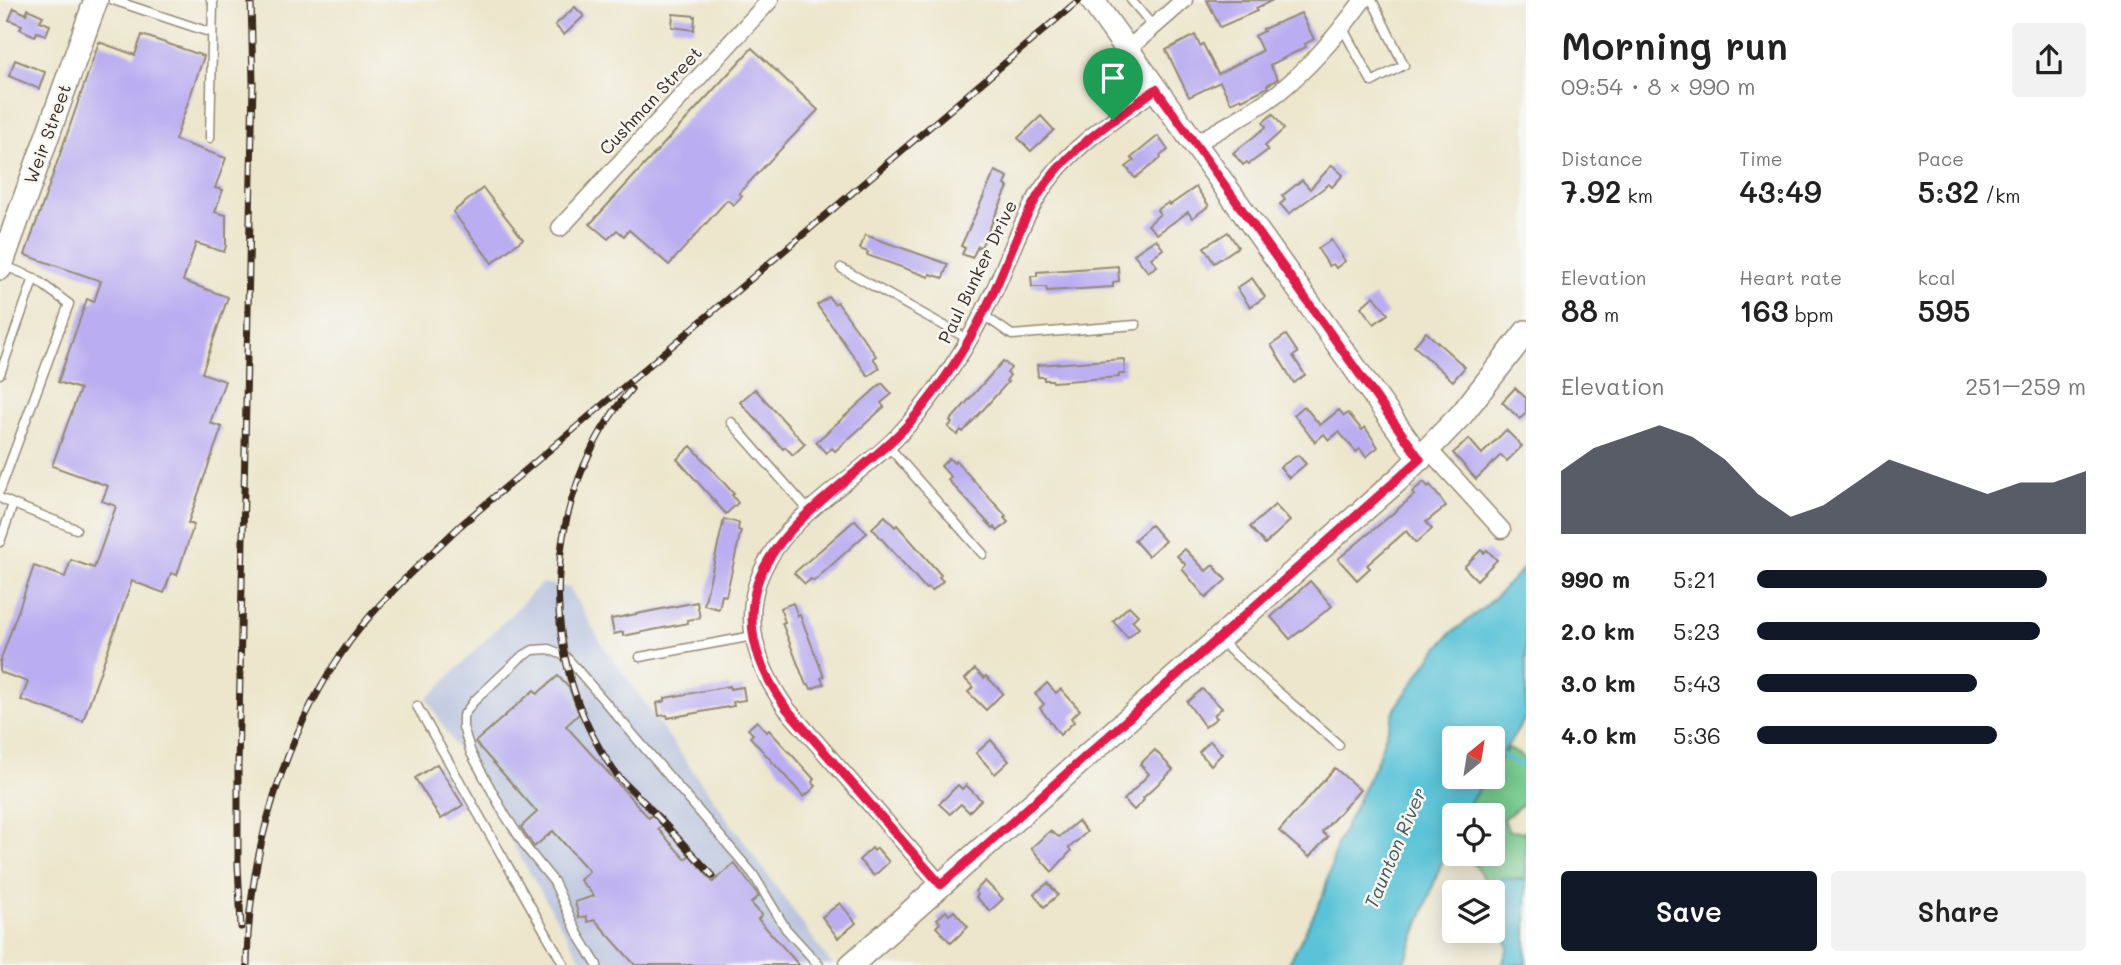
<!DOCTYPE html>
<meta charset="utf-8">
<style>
:root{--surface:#fff;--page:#f2f2f2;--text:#222;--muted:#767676;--accent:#111827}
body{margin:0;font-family:Mali,sans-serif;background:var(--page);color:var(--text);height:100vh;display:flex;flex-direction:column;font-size:26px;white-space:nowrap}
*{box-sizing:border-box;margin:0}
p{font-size:23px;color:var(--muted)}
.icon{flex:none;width:38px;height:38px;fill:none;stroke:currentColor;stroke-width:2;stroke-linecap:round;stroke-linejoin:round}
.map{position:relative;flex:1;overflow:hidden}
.panel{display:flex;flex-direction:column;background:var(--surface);width:595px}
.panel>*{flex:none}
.needle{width:46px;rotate:30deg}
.fabs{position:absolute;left:1442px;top:726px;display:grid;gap:14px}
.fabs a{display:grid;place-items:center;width:63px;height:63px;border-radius:7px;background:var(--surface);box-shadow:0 4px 18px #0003;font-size:35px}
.pin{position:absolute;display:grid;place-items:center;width:60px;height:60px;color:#fff;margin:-72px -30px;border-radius:50% 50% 50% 0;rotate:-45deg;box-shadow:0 0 7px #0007}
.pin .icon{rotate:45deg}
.round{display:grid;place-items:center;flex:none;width:74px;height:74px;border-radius:7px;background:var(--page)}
.head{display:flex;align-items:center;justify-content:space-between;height:119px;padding:0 35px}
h1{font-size:38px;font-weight:600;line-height:52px}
.figures{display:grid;grid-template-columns:repeat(3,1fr);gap:10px;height:119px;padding:7px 35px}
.figures div{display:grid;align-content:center}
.figures b{font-size:30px;font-weight:600}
.figures small{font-size:19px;font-weight:400}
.figures p{font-size:19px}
.chart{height:196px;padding:14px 35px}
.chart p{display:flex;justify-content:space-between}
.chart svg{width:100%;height:126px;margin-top:7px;fill:var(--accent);opacity:.7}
.action{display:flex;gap:14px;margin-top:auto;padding:14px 35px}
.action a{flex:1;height:80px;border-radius:7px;background:var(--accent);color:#fff;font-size:28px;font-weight:600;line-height:80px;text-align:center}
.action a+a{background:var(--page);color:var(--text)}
ul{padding:0 35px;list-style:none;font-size:23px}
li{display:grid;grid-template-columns:112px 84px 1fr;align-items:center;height:52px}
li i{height:18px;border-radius:9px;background:var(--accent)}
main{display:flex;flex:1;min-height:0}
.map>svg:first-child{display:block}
.industrial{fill:#bac4de}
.green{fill:#74c98d;stroke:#587a56;stroke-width:2}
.water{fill:#5ac3d7;stroke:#4a767a;stroke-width:2}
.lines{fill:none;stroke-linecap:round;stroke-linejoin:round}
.stream{stroke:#5ac3d7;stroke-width:4.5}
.building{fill:#baadf1}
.lane-casing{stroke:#948875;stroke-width:11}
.street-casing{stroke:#948875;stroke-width:19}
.secondary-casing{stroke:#948875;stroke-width:26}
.lane{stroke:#fff;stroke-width:8}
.street{stroke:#fff;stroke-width:16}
.secondary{stroke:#fff;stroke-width:23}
.rail-casing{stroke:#3b2a1e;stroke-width:7}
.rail{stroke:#f6f6f2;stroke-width:4.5;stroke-dasharray:13;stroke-linecap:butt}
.route-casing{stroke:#fff;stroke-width:14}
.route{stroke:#e11d48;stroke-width:9}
.labels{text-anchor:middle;stroke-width:5;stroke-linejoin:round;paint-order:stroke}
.street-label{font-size:18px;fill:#3b2a1e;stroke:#f6f6f2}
.water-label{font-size:19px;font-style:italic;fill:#445856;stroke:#f6f6f2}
</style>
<main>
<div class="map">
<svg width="1526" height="965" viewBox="0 0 1526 965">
<rect width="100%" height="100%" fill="#f6f6f2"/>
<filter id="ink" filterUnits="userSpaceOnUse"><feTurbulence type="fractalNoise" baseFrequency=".0143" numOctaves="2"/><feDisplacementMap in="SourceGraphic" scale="14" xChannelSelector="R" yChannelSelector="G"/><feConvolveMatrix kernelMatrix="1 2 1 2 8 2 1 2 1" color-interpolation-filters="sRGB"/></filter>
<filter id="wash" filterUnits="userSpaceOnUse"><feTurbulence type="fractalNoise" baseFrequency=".00686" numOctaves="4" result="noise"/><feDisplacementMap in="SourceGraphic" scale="28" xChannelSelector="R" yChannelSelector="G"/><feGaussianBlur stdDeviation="1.57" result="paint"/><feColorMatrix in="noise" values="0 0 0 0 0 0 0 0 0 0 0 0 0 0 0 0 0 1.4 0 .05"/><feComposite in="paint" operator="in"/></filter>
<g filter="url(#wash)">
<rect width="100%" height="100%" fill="#ede6cc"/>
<polygon class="industrial" points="542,583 570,588 601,642 832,965 584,965 427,699"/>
<path class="green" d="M1508,748L1526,759V801L1504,819L1508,831L1526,832V881L1517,878L1495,883L1490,892C1483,877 1476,860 1458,854H1493V816L1461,815L1487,777H1493V769Z"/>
<g class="water">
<polygon points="1526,566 1526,717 1493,769 1493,738 1454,738 1454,777 1487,777 1461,815 1454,816 1454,829 1404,965 1288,965 1323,896 1337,844 1376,763 1395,709 1432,655 1450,634 1486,606"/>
<polygon points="1503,878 1526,881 1526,965 1502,965 1508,947 1493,908 1493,892 1490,892 1495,883"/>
</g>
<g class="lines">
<polyline class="stream" points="1493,750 1526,768"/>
</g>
<g id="blocks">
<g class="building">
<polygon points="1207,0 1273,0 1256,8 1257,11 1220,27"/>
<polygon points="575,7 584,16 564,35 555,25"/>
<polygon points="14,8 26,14 28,9 43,16 40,21 50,25 46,35 37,32 35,36 20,29 22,25 9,20"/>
<polygon points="1301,13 1314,39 1305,44 1306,47 1270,65 1278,79 1267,85 1268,87 1242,100 1241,98 1231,103 1220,82 1189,97 1166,50 1195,35 1200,46 1203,44 1218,74 1262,51 1255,36 1264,31 1263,29"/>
<polygon points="673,14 695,16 694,30 672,27"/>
<polygon points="142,35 204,56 175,140 226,158 215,188 223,190 215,212 226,215 226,246 224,252 196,243 183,281 228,297 202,373 225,381 210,423 222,427 188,523 194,525 177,575 171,573 164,593 132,581 83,721 21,700 28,682 0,672 0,662 34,566 65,577 71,560 94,568 116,506 102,501 108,486 52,466 80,389 58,382 87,299 94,302 101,281 25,255 99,42 135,55"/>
<polygon points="752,48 818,110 739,193 742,196 734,205 727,200 669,265 629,230 624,236 617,230 608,239 590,224"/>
<polygon points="15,60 45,72 39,89 9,76"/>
<polygon points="1273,114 1284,129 1265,146 1268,150 1249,164 1247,162 1243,165 1233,153 1266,127 1263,122"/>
<polygon points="1041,116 1054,130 1031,151 1018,138"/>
<polygon points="1158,136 1168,150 1160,156 1161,158 1135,178 1126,167 1134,161 1131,158"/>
<polygon points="1332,165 1343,175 1332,187 1329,184 1289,214 1280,204 1285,200 1282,196 1302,180 1310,189"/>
<polygon points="995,171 1008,177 1005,185 1008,187 981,247 978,246 972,258 962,254 965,248 961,246"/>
<polygon points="1196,187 1209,206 1192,218 1188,212 1157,234 1148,225 1160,214 1157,210 1168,203 1170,205"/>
<polygon points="483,188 523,239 492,263 453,212"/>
<polygon points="1228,232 1238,247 1214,263 1204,247"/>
<polygon points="865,235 948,264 943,278 930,274 929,277 867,255 868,252 860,249"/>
<polygon points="1156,239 1163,249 1151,258 1157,266 1148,272 1134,254"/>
<polygon points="1331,240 1345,261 1336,268 1333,264 1329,266 1318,249"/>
<polygon points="1118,266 1119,281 1113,282 1113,287 1047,291 1046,287 1032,287 1031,276 1037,276 1037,272"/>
<polygon points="1252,278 1265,297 1250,307 1237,288"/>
<polygon points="1374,296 1388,314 1374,324 1361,307"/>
<polygon points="829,297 834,304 837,302 876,356 873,358 880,368 868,376 817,305"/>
<polygon points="1426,332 1465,367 1453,381 1414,346"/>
<polygon points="1286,335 1298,353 1293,356 1305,375 1294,383 1271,345"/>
<polygon points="1124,359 1125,374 1119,374 1119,377 1053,382 1052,380 1044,380 1044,377 1038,377 1037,365"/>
<polygon points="1003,361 1011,368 1007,373 1010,375 1006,381 1008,382 963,432 961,430 957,435 948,427 952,423 950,421"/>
<polygon points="882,383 892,394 881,403 884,407 835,451 832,448 826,453 816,442"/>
<polygon points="1515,388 1526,398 1526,413 1520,419 1502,402"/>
<polygon points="755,389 805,444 793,455 785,447 783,449 740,402"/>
<polygon points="1304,406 1320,425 1339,410 1344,416 1348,413 1362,430 1365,427 1378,447 1366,457 1360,449 1356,452 1339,432 1329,440 1324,434 1315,442 1294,415"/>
<polygon points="1506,430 1522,446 1507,461 1501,455 1476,479 1453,453 1469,439 1482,454"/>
<polygon points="691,446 734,494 732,495 738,503 726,514 677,459"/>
<polygon points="1298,455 1306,464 1289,478 1280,467"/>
<polygon points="949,458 954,463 956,461 1006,516 1004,518 1008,522 998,531 994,527 993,528 948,480 951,477 941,466"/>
<polygon points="1424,482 1428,487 1430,485 1446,506 1426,522 1432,529 1416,543 1406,531 1367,565 1370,568 1357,580 1338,559 1391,515 1414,495 1412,492"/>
<polygon points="1275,505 1290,521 1265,544 1250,527"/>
<polygon points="885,516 895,527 897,525 941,575 939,577 943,581 932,591 928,587 926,589 872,528"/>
<polygon points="724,519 739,523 738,530 741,531 726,596 722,595 719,609 704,605"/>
<polygon points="855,520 867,533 814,581 811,579 805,584 794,573"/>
<polygon points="1151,525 1165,541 1148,556 1134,540"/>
<polygon points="1185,549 1206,571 1213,565 1226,580 1206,598 1182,569 1186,565 1177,556"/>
<polygon points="1481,550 1484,553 1487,550 1497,560 1477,580 1464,567"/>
<polygon points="1310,581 1332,606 1290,639 1271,617"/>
<polygon points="697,602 700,618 687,620 688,623 623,636 623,632 614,634 611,619"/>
<polygon points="793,603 798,616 800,615 824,677 821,678 824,684 811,689 809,684 806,685 782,623 785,622 780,608"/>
<polygon points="1129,606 1138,615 1132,621 1139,628 1128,638 1113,621"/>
<polygon points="975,669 984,678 986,676 1003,693 986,710 968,692 973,687 965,679"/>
<polygon points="558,676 569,688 579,714 566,726 649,818 653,814 663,825 658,829 685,859 690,855 713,882 734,863 759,896 751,903 762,915 758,919 799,965 635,965 595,920 588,922 586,916 579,918 575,902 594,896 580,880 589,871 553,831 534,847 521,827 537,812 475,742 534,690 537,694"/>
<polygon points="1047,683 1056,693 1061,689 1080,710 1071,718 1074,722 1060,735 1040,708 1044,704 1035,694"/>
<polygon points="730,686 730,689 743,687 745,700 733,702 734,706 668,718 667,715 659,716 657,703 665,701 665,698"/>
<polygon points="1202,689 1222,708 1214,715 1217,718 1205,727 1187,702"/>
<polygon points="757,721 767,732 769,730 814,779 812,782 816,786 804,797 750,737 753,734 748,729"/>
<polygon points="991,740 1009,761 995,774 976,753"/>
<polygon points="1210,741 1222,754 1211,765 1199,752"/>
<polygon points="1155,750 1173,770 1143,798 1144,800 1134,810 1124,800 1149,774 1140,764"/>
<polygon points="437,764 463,805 441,819 415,778"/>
<polygon points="1335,768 1360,790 1322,832 1328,837 1309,857 1279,831"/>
<polygon points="958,785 962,789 966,785 981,800 969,812 961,804 950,814 939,804"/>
<polygon points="1078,821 1087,832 1069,848 1071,851 1052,872 1031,848 1050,831 1059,837"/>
<polygon points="872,848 874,851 877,848 889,862 874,876 859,860"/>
<polygon points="985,881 1003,899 990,911 976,897 978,895 975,891"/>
<polygon points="1048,883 1058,895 1044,907 1034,894"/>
<polygon points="840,903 856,923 838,938 822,917"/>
<polygon points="946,911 949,915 954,911 968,927 951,943 936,927 940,923 937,919"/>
</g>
</g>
</g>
<g filter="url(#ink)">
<use href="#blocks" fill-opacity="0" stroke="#948875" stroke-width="2"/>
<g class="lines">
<g class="lane-casing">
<g id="lane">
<polyline points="113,0 212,33"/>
<polyline points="1131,0 1153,26"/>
<polyline points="1342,27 1372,82 1404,65 1372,0"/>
<polyline points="210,138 213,1 211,0"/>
<polyline points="841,268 968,339"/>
<polyline points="982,314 1012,335 1136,325"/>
<polyline points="0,374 34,278"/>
<polyline points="731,422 810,512"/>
<polyline points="888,446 983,554"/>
<polyline points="0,490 69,304 34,278 5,266"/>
<polyline points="0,498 13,504 0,542"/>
<polyline points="13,504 76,529"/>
<polyline points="1221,639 1230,650 1339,745"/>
<polyline points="640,657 753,636"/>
<polyline points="417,706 564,965"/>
<polyline points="597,965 578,934 554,882 528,850 505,815 471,753 463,727 463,716 474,701 521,657 533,650 549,649 565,656 575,667 753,874 786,929 819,965"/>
</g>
</g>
<g class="street-casing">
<g id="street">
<polyline points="1128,49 1184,0"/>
<path d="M1195,144C1223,127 1253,112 1279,92C1311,66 1339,33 1363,0"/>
<polyline points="560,228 770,0"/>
<polyline points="1429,450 1502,530"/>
<path d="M941,885L786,708C760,671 743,629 757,584C779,517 852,484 898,436C937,394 970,343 994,291C1012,252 1024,211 1051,177C1079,141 1120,116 1156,89"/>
</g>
</g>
<g class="secondary-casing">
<g id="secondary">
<polyline points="1092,0 1420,459"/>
<polyline points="0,268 96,0"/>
<polyline points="851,965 1401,477 1462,414 1526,332"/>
</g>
</g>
<use href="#lane" class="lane"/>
<use href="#street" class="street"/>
<use href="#secondary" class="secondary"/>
<g class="rail-casing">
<g id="rail">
<path d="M631,389C541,496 534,657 614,771C622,782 634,792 644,802C667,827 690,851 713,876"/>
<polyline points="241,927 238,864 238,767 253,83 251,0"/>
<path d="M247,965C248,853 284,733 350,641C381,599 422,562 460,526L1079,0"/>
</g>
</g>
<use href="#rail" class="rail"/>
</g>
</g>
<g class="lines" filter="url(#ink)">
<g class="route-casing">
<path id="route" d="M1156,89L1420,459L941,885L786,708C760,671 743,630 757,584C779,518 866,473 912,420C945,382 973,337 994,291C1012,252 1024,211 1051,177C1079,141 1120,116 1156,89Z"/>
</g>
<use href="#route" class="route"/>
</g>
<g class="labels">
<g class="street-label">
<text transform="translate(651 101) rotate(-47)" y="6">Cushman Street</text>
<text transform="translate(48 134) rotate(-70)" y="6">Weir Street</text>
<text transform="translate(978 272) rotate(-64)" y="6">Paul Bunker Drive</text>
</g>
<g class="water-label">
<text transform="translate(1395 848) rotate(-67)" y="7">Taunton River</text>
</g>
</g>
</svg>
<div class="fabs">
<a><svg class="needle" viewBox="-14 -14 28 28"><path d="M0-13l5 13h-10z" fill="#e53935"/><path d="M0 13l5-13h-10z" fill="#767676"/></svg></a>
<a><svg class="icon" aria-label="locate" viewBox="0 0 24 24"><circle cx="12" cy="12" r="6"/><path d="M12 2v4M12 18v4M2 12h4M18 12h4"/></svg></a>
<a><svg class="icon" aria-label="layers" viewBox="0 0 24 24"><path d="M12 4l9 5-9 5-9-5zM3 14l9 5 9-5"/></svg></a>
</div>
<div class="pin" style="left:1113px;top:120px;background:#1e9e55"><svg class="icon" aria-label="arrive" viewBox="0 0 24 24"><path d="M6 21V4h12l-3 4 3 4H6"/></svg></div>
</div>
<section class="panel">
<div class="head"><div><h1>Morning run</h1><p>09:54 · 8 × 990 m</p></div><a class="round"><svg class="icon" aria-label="share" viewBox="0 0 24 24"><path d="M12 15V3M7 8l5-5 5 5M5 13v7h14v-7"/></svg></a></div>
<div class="figures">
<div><p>Distance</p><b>7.92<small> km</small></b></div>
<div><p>Time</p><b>43:49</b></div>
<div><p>Pace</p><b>5:32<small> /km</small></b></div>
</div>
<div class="figures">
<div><p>Elevation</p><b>88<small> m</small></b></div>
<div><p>Heart rate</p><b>163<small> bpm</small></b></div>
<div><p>kcal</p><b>595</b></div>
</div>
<div class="chart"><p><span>Elevation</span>251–259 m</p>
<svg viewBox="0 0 160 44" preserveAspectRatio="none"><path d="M0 44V22L10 14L20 10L30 6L40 10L50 18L60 30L70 38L80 34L90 26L100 18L110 22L120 26L130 30L140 26L150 26L160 22V44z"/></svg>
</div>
<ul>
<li><b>990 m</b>5:21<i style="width:88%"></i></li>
<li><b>2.0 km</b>5:23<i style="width:86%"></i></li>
<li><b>3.0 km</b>5:43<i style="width:67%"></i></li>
<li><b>4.0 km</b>5:36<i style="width:73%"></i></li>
</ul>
<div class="action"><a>Save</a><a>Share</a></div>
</section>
</main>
